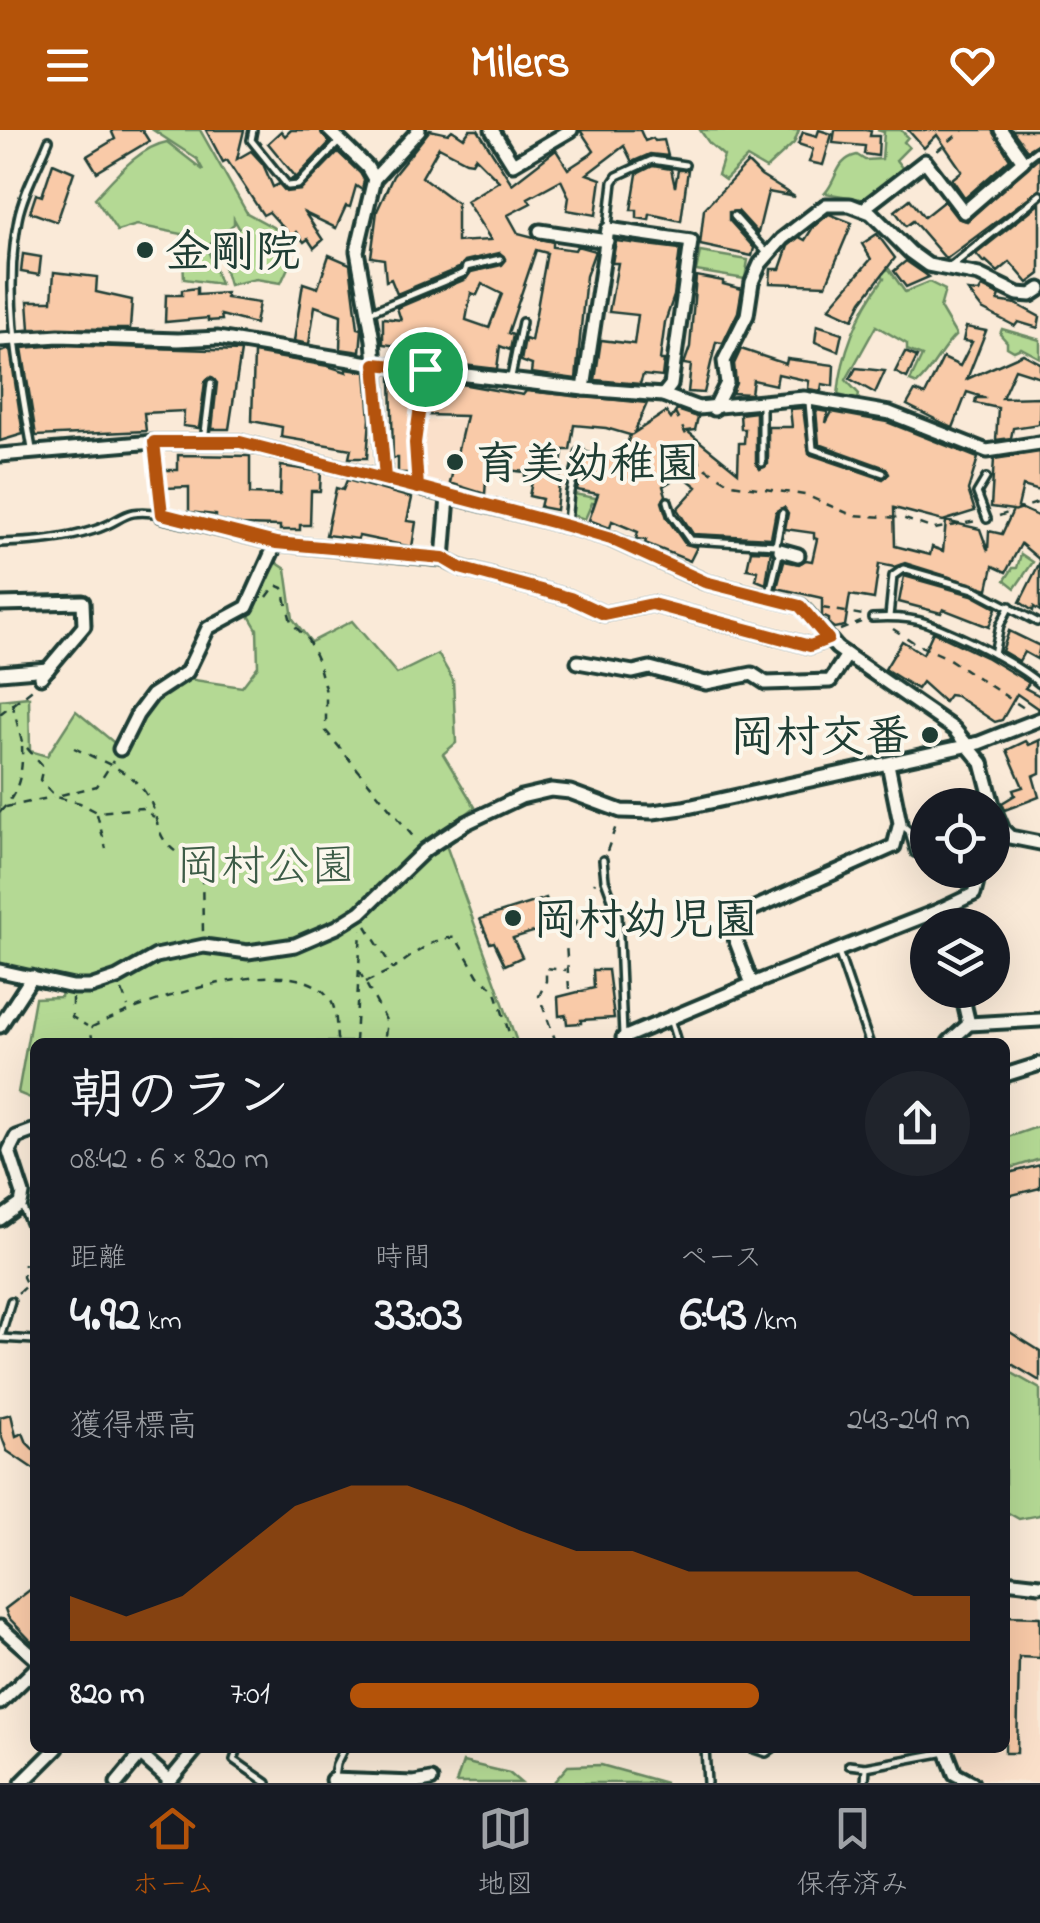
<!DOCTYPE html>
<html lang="ja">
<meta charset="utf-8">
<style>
:root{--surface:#171b24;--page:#20242c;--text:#f1f3f6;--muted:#9ea1a6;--line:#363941;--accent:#b45309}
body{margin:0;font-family:"Indie Flower","Klee One",sans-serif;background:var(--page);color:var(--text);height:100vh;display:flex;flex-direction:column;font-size:38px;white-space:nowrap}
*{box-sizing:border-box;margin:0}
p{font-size:32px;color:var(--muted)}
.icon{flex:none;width:55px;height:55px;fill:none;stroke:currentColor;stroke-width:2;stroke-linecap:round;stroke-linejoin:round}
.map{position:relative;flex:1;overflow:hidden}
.details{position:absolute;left:30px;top:908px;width:980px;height:715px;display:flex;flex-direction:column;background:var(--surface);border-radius:15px;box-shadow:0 10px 40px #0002}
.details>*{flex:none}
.fabs{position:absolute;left:910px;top:658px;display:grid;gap:20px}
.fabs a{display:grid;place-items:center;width:100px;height:100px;border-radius:50%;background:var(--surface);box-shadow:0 10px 40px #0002;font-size:50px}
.pin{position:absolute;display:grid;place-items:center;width:85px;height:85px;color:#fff;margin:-42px;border:5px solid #fff;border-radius:50%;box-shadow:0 2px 10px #0007}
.round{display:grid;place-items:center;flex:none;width:105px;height:105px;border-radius:52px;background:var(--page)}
.head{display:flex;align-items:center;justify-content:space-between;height:170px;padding:0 40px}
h1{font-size:55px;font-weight:800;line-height:75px}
.figures{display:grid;grid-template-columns:repeat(3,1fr);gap:15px;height:170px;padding:10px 40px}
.figures div{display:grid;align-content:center}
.figures b{font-size:50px;font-weight:800}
.figures small{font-size:28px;font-weight:400}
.figures p{font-size:28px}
.chart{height:280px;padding:20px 40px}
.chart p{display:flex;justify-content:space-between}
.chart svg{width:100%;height:180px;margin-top:10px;fill:var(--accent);opacity:.7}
ul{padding:0 40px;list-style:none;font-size:32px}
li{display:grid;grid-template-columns:160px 120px 1fr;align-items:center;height:75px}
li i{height:25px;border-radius:12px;background:var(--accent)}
header{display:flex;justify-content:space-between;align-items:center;height:130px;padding:0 40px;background:var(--accent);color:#fff;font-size:45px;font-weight:800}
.tabs{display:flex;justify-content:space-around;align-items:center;height:140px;border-top:2px solid var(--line);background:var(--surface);font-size:28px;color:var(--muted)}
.tabs a{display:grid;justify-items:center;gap:5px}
.tabs .selected{color:var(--accent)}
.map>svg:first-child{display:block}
.built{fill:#fae0ca}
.green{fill:#b4d994;stroke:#6a8b64;stroke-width:2.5}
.building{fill:#f9caa8;stroke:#1f3d34;stroke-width:2.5;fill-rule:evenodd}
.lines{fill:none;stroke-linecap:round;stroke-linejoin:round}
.lane-casing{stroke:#1f3d34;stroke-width:12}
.street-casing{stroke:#1f3d34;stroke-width:19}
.path{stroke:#1f3d34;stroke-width:2.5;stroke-dasharray:8 8;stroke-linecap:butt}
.lane{stroke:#fbf7ec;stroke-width:5}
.street{stroke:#fbf7ec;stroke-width:11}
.route-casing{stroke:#fff;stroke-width:20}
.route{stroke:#b45309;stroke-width:12}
.poi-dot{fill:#1f3d34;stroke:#fbf7ec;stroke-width:4}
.labels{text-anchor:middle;stroke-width:8;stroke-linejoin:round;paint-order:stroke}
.poi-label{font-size:45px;font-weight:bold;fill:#1f3d34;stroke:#fbf7ec;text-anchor:start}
.park-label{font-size:45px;fill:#3d5c47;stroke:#fbf7ec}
</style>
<header><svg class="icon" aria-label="menu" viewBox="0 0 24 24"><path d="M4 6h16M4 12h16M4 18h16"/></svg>Milers<svg class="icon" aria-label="heart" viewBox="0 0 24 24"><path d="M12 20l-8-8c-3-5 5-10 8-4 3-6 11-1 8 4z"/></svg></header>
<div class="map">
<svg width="1040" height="1653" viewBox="0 0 1040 1653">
<rect width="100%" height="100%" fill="#faead8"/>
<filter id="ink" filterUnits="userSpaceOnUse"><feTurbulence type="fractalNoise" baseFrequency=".01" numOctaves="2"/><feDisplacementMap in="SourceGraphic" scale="20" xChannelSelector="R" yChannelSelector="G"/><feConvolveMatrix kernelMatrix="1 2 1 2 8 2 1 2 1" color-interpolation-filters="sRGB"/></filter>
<g filter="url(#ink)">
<g class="built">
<polygon points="494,286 487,368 422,350 419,314 423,291"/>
<polygon points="1040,1013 1040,1287 1005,1257 1005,1021"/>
<polygon points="1005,1456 1040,1460 1040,1653 963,1648 948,1618 1005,1618"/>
</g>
<g class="green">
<path d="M153,0H200L247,83L276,99L292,129L281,153L256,149L229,155L218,117L239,98L234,89V94L207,117L220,154L184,149L182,104L137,95L117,101L95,68C114,48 139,17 167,12L203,40L197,29Z"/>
<polygon points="700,0 799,0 794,13 766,39 747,28 725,50 718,45 724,26 709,13"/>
<path d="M877,0H901L908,7L904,12L909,17L896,30L903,39L866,70L825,63C838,49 835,30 857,25L865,30L882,29L884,2Z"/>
<polygon points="700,122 748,130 745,149 696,141"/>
<path d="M889,139L905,162L929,152L945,160L940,178L956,205C940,220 934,239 917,254L910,251L922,226L907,220V214L876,196L846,250L859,264L858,270L838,265C842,220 858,183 884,148L881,143Z"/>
<polygon points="1002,199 1040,210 1040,228 1021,218 1014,221 1007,217 1007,212 1000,204"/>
<polygon points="574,364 606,370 604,375 592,373 585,389 572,385"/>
<polygon points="1021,424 1033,432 1015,458 1005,450 1013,438 1017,438"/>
<polygon points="277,433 286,439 293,489 311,512 352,491 397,544 438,524 453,550 456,613 443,624 475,677 442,704 517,912 35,912 35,970 18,963 35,868 61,867 63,854 47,846 0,834 0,570 29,567 30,621 47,626 76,581 118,616 147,576 181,548 242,557 258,536 257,499 248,484"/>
<polygon points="1040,996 1040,1029 1005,1040 1005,1008"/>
<polygon points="1005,1239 1040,1259 1040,1385 1019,1389 1005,1381"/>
<polygon points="463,1632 509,1643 521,1653 456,1653"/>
<polygon points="601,1635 666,1653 553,1653 568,1636"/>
</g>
<g class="building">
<polygon points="111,0 142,0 149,11 97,42 87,26 115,9"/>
<polygon points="206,0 244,0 237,29 251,21 263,34 273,57 279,54 286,62 301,60 338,22 360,43 364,50 362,60 356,56 350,77 346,76 336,98 305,83 323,110 314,118 308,109 304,112 296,102 292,107 269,82 263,85 227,30 223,32"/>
<polygon points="291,0 320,0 329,13 295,49 291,49 295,46 268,13 281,1 285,6"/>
<path d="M430,0L448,4L452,0L464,8L470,0H478L512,54L556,20L568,39L591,24L594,21L580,0H640L645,11L653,8L655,11L664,10L668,26L650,24L632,32L624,16L587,44L601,49L596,85L567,80L569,67L561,50L528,68L531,73L508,85L518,103L553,112V117L575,120L577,116L595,121L586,146L576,249L531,243L532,235L521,231L525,209L531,211L547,123L536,120L508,203L513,205L510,220L500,216L497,239L463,235L465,225L383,214V188L401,190L397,178L466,149L471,142L502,135L506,130L500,123L465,131L459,138L397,164L391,149L386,151L384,129L371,127L377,81L393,46ZM439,17L466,31L472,32L475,27L499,51L466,71L491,110L457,112V73L422,47ZM482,154L502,164L489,198L466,190L471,163L477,165Z"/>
<polygon points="819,0 832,4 823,35 809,32 813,19 798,14 803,2 817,6"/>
<polygon points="835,0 865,0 871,1 870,6 879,6 878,26 864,24 865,16 833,13"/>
<polygon points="908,0 992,0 1010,29 965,68 952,49 962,41 937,5 924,18"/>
<polygon points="1012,0 1040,0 1040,12 1027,20"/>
<polygon points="1040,26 1040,59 946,129 913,91 906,96 895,81 910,69 924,87 944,71 957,88 967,91"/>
<polygon points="53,33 74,42 57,92 30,82 36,64 42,66"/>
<polygon points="748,33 761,46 795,67 768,62 758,103 738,81 729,82 729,90 754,118 752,126 700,115 704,79"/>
<polygon points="653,36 671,39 675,57 678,40 688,40 681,91 650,84 649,90 637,88 637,80 631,80 637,44"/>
<polygon points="1040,73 1040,144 1028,153 1010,132 998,142 986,131 984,133 976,124"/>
<polygon points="829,84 852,93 826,155 770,153 771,139 780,139 788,116 799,107 805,110 813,97"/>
<polygon points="877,104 895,128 862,171 853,189 829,178 871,129 862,114"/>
<polygon points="616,111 680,119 674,166 665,192 660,230 664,230 662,247 643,245 640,254 595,250 601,210 634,214 638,185 609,182 618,133 612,133"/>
<polygon points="23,124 41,127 39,145 21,142"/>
<polygon points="329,125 350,134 358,198 362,199 360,222 340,219 341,185 315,176 309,214 294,211 303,153 318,158"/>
<polygon points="906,131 925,144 929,147 906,157 894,141"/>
<polygon points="54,142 97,147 96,162 132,170 130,199 30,199 28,171 52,171"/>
<polygon points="696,146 723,151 723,154 742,159 738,182 723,213 716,212 704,263 688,262 691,235 684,234 690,217"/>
<polygon points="982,157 1000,166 998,171 1016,174 1040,187 1038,198 1018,192 1015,196 982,179 968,161 979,162"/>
<polygon points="197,158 197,165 226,163 226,168 259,173 255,194 221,185 222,190 208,191 208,188 165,192 166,165 182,165 182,160"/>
<polygon points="817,195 842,203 838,221 815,212"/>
<polygon points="966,197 986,201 967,249 1023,224 1040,233 1040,247 1015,239 1002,268 1040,267 1039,294 1013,298 1011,308 996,310 998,278 975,273 976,268 986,268 967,262 953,298 907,275 915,261 925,265 943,228 960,236 972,212 963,211"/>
<polygon points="59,215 241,221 229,299 212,299 217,253 211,247 205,252 199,298 183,296 184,281 144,283 146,301 36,306 22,218"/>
<polygon points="10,219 23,304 0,311 0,222"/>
<polygon points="741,219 786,234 787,229 834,235 833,256 822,254 821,261 808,259 809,251 778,244 776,255 753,250 751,264 732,263 736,253 734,234"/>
<polygon points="905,222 917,227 907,248 895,242"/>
<polygon points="254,223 328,236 347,242 346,239 366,242 370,289 367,328 349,328 351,319 281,307 282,297 252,291"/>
<polygon points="856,238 885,241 875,263 850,249"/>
<polygon points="391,245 418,249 409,312 410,343 398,343 398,328 393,328"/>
<polygon points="450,252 523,265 526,261 647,273 634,303 666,282 671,289 677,280 698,287 695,300 687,301 738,342 739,313 744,313 745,299 741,299 740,284 756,282 756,333 760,339 768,334 768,297 792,297 790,279 803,278 809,324 883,349 889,344 886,338 819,314 816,280 828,282 826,293 832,282 887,292 978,328 968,360 975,381 943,391 894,378 895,416 930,425 932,417 943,421 946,391 980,399 988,421 989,401 1002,404 1013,380 991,377 994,329 1040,322 1040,361 1023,356 1018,377 1040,387 1040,430 1021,414 1006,442 993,436 988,459 905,433 894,437 879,434 874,469 850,465 845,496 834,498 829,494 829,489 822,486 822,468 777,458 784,431 799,434 806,430 812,431 817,409 814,408 814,403 785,399 788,383 784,377 776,381 771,408 693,404 677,379 697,357 682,345 663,356 666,365 662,372 667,388 685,414 697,417 690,431 645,413 646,410 636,409 638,402 612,391 610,398 589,390 598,364 577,360 587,322 616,330 617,327 623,327 630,305 606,298 574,295 570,320 563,320 556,380 540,377 542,369 529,366 533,347 525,346 525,342 487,338 485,364 450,353 466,286 425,285 429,256 449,259"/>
<polygon points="178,325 250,326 250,364 280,365 281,336 321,342 320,361 311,361 310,395 300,395 300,400 280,400 280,396 241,395 216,389 216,385 189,382 189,357 165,358 164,340 178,340"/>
<polygon points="347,350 412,368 407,391 416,392 412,417 359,406 358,409 326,405 336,358 343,360"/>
<polygon points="751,420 771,421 766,454 756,450 758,441 747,439"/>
<polygon points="1040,432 1040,481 1034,477 1033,481 1020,472"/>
<polygon points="904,446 972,465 996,478 989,497 943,479 941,483 899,472"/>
<polygon points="1009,501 1040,516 1037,529 1024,522 1019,531 1002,521"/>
<polygon points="933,502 986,527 1026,551 1029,553 1025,558 1040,566 1040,580 1017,564 1002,590 995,592 956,566 949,565 944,572 922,552 917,559 885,539 902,511 923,524"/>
<polygon points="1040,610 1040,643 1033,646 1039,667 1005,680 1002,673 1015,665 1013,660 1023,657 1007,620 1026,611 1029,615"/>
<polygon points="546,768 556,795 513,808 522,827 505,835 494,812 490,813 480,789"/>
<polygon points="593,840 608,840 614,888 581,890 581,893 567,894 566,885 559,886 558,867 594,858"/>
<polygon points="1040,1035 1040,1058 1008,1066 1005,1044"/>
<polygon points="1005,1199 1040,1221 1040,1251 1005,1230"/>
<polygon points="11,1284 16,1306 23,1303 27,1313 35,1321 35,1340 7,1321 0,1302 0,1287"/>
<polygon points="35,1456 35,1515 8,1487 5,1479"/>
<polygon points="1005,1486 1040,1487 1040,1528 1019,1527 1017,1623 1005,1623"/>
</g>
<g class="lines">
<g class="lane-casing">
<g id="lane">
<polyline points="253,0 251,10 288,56 298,55 338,13"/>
<polyline points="1023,31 1040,18"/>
<polyline points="734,86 766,122"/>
<polyline points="608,96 613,52 617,46 652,30 685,35"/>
<polyline points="949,138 1040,65"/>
<polyline points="370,182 464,143 466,137 500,129"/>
<polyline points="511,247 522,192"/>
<polyline points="809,272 813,319 883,343"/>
<polyline points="762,274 762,333"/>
<polyline points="204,311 211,253"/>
<path d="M32,319C19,243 3,166 18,89C23,63 39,35 49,10"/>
<polyline points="986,348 977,363 987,389"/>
<polyline points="417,355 415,313 425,242"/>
<polyline points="668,371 672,385 690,410 776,415 780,420 769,466"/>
<polyline points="567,393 570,362 580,321"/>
<path d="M0,413C32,412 63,410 94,400C125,391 121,377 161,384"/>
<polyline points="776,415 782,383"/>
<polyline points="889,487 893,446 903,439 974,459 1037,492"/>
<path d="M872,488C889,487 910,487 927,493C959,505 1015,532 1040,554"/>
<polyline points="994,524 1000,495 1010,476"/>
<polyline points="902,695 909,701 915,723"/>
<polyline points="603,730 605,750 618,785 623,905"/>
<polyline points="838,821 869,912"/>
<polyline points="670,889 677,912"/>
<polyline points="22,1076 32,1100 32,1126"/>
<polyline points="0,1208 11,1171"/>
<polyline points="0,1208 35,1210"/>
<polyline points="238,1618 234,1630 267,1653"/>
<polyline points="705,1618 707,1653"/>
<polyline points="751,1618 766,1623 773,1618"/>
<polyline points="849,1635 866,1637 946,1622"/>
<polyline points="334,1647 336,1634 344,1618"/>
<polyline points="865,1653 866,1637"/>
</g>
</g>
<g class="street-casing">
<g id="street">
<polyline points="329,0 367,37 374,49 357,121 373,210 385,348"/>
<polyline points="492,0 513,34 571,0"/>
<polyline points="374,49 419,0"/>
<polyline points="863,79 925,31 964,82 1023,31 1001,0"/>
<polyline points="540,101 607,111"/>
<polyline points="0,210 59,206 178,210 218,208 375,234 584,259 663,265 698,278 804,268 890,283 987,321 1040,313"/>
<polyline points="584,259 608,99 691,111 671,255 663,265"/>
<polyline points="714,279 727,253 724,231 747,185 752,152 760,134 782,109 826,75 850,75 871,83 910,122 928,135 979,145 1018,164 1031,165 1040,159"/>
<polyline points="0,325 154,312 240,312 567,396 611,409 705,452 801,476 837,518 954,599 982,633 994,679 1003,700 1010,707 1040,713"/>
<polyline points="162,385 276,413 443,429 461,438 570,468 604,484 652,474 810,516 828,509"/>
<polyline points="780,420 798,425"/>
<polyline points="443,429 448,367"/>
<polyline points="0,474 83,472 84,496 41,547"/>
<polyline points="578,532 633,542 650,538 706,553 752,544 766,553 830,551 847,525"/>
<polyline points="0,543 48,539"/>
<polyline points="120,619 137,585 152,565 187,542 208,498 247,477 276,413"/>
<polyline points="888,634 900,693 894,716 728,790 752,854 940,780 974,764 980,740"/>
<polyline points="940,780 944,795"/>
<polyline points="0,841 73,857 90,857 117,848 156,826 204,816 248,822 295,815 337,797 361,782 425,720 466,693 521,667 551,660 570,662 621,681 653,682 683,678 979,613 1040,589"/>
<polyline points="961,860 969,894"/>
<polyline points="0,896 32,847"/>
<polyline points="623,908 752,854"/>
<polyline points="949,912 969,894 1040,890"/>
<polyline points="1005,945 1040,934"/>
<polyline points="0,1089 21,1074 23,1064 9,1021 16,1007 35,1000"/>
<polyline points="1005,1451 1040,1455"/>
<polyline points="0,1497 35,1528"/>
<polyline points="0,1573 35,1539"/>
<polyline points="133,1618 169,1650"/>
<polyline points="945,1618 955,1644 972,1653"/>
<polyline points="332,1650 414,1653 431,1650"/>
<polyline points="22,1653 57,1618"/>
<polyline points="117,1653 141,1624"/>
<polyline points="168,1653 197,1618"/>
</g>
</g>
<g class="path">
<polyline points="937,21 963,0"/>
<polyline points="675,283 702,336 731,354 805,365 852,385 902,388 934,399 977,391"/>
<polyline points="156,326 161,373"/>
<polyline points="999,386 1037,373 1040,375"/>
<polyline points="267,467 276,455 283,458 291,492 308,510 317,529 326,562 326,601 415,709"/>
<polyline points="822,478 863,485"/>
<polyline points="893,499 918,515 946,527 1027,580"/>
<polyline points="840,500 861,492"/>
<polyline points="12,573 22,612 43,637 40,650 56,667 80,673 97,682 142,678 154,687"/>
<polyline points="0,584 35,557"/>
<path d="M74,618C94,628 121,637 137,653C171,687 138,709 202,736L203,805"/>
<polyline points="61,665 97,656 113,631"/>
<polyline points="6,677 53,667"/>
<path d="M0,682C20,662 23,641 22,614"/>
<polyline points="97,684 106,719"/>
<polyline points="607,721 616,696"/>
<path d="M366,796L393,839C411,827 435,805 456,808L478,846L495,859L512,912"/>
<polyline points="359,841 387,892 384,912"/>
<polyline points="366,852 391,840"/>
<polyline points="569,859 566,813 595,752"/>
<polyline points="122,861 128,877"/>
<polyline points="72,868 72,887 87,896"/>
<path d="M93,912L90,898C133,876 298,812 331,871C337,881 336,897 337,909L343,912"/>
<polyline points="355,912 361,800"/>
<polyline points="556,912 539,866 546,851 546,838 566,840"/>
<polyline points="18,1163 27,1155 23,1147 24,1133"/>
</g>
<use href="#lane" class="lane"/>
<use href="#street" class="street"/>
</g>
</g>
<g class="lines" filter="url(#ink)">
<g class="route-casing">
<polyline id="route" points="425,239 415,313 418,358 240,312 154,312 162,384 276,413 443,428 460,438 570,468 604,484 652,474 810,516 828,509 800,476 705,452 611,409 567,396 385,348 375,234 425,239"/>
</g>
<use href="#route" class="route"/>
</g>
<g class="poi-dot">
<circle cx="145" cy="120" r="10"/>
<circle cx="455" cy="332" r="10"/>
<circle cx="930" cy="605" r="10"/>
<circle cx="513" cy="788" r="10"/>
</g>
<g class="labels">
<g class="poi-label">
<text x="165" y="136">金剛院</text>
<text x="475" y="348">育美幼稚園</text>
<text x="910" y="621" text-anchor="end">岡村交番</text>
<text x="533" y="804">岡村幼児園</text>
</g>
<g class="park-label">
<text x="266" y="750">岡村公園</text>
</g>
</g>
</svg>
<div class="fabs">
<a><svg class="icon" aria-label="locate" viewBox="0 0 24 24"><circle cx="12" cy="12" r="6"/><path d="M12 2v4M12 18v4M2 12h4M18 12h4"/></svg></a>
<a><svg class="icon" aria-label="layers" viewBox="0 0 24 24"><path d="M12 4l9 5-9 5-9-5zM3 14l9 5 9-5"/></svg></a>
</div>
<div class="pin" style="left:425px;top:239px;background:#1e9e55"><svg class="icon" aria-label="arrive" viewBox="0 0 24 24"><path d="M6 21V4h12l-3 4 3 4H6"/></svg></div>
<section class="details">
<div class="head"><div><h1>朝のラン</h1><p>08:42 · 6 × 820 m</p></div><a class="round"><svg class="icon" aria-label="share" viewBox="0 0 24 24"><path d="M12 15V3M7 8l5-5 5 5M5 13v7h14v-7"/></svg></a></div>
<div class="figures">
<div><p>距離</p><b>4.92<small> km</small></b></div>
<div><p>時間</p><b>33:03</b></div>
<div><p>ペース</p><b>6:43<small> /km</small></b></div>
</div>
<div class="chart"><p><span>獲得標高</span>243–249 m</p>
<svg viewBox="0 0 160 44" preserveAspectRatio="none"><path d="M0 44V33L10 38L20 33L30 22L40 11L50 6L60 6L70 11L80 17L90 22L100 22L110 27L120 27L130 27L140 27L150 33L160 33V44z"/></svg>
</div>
<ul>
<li><b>820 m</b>7:01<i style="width:66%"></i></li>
</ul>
</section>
</div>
<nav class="tabs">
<a class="selected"><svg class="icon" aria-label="home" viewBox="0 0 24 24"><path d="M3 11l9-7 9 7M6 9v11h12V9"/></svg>ホーム</a>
<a><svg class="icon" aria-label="map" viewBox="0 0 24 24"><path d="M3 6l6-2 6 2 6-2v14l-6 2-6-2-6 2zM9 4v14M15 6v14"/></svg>地図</a>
<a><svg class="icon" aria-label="saved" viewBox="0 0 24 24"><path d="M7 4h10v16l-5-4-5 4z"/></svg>保存済み</a>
</nav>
